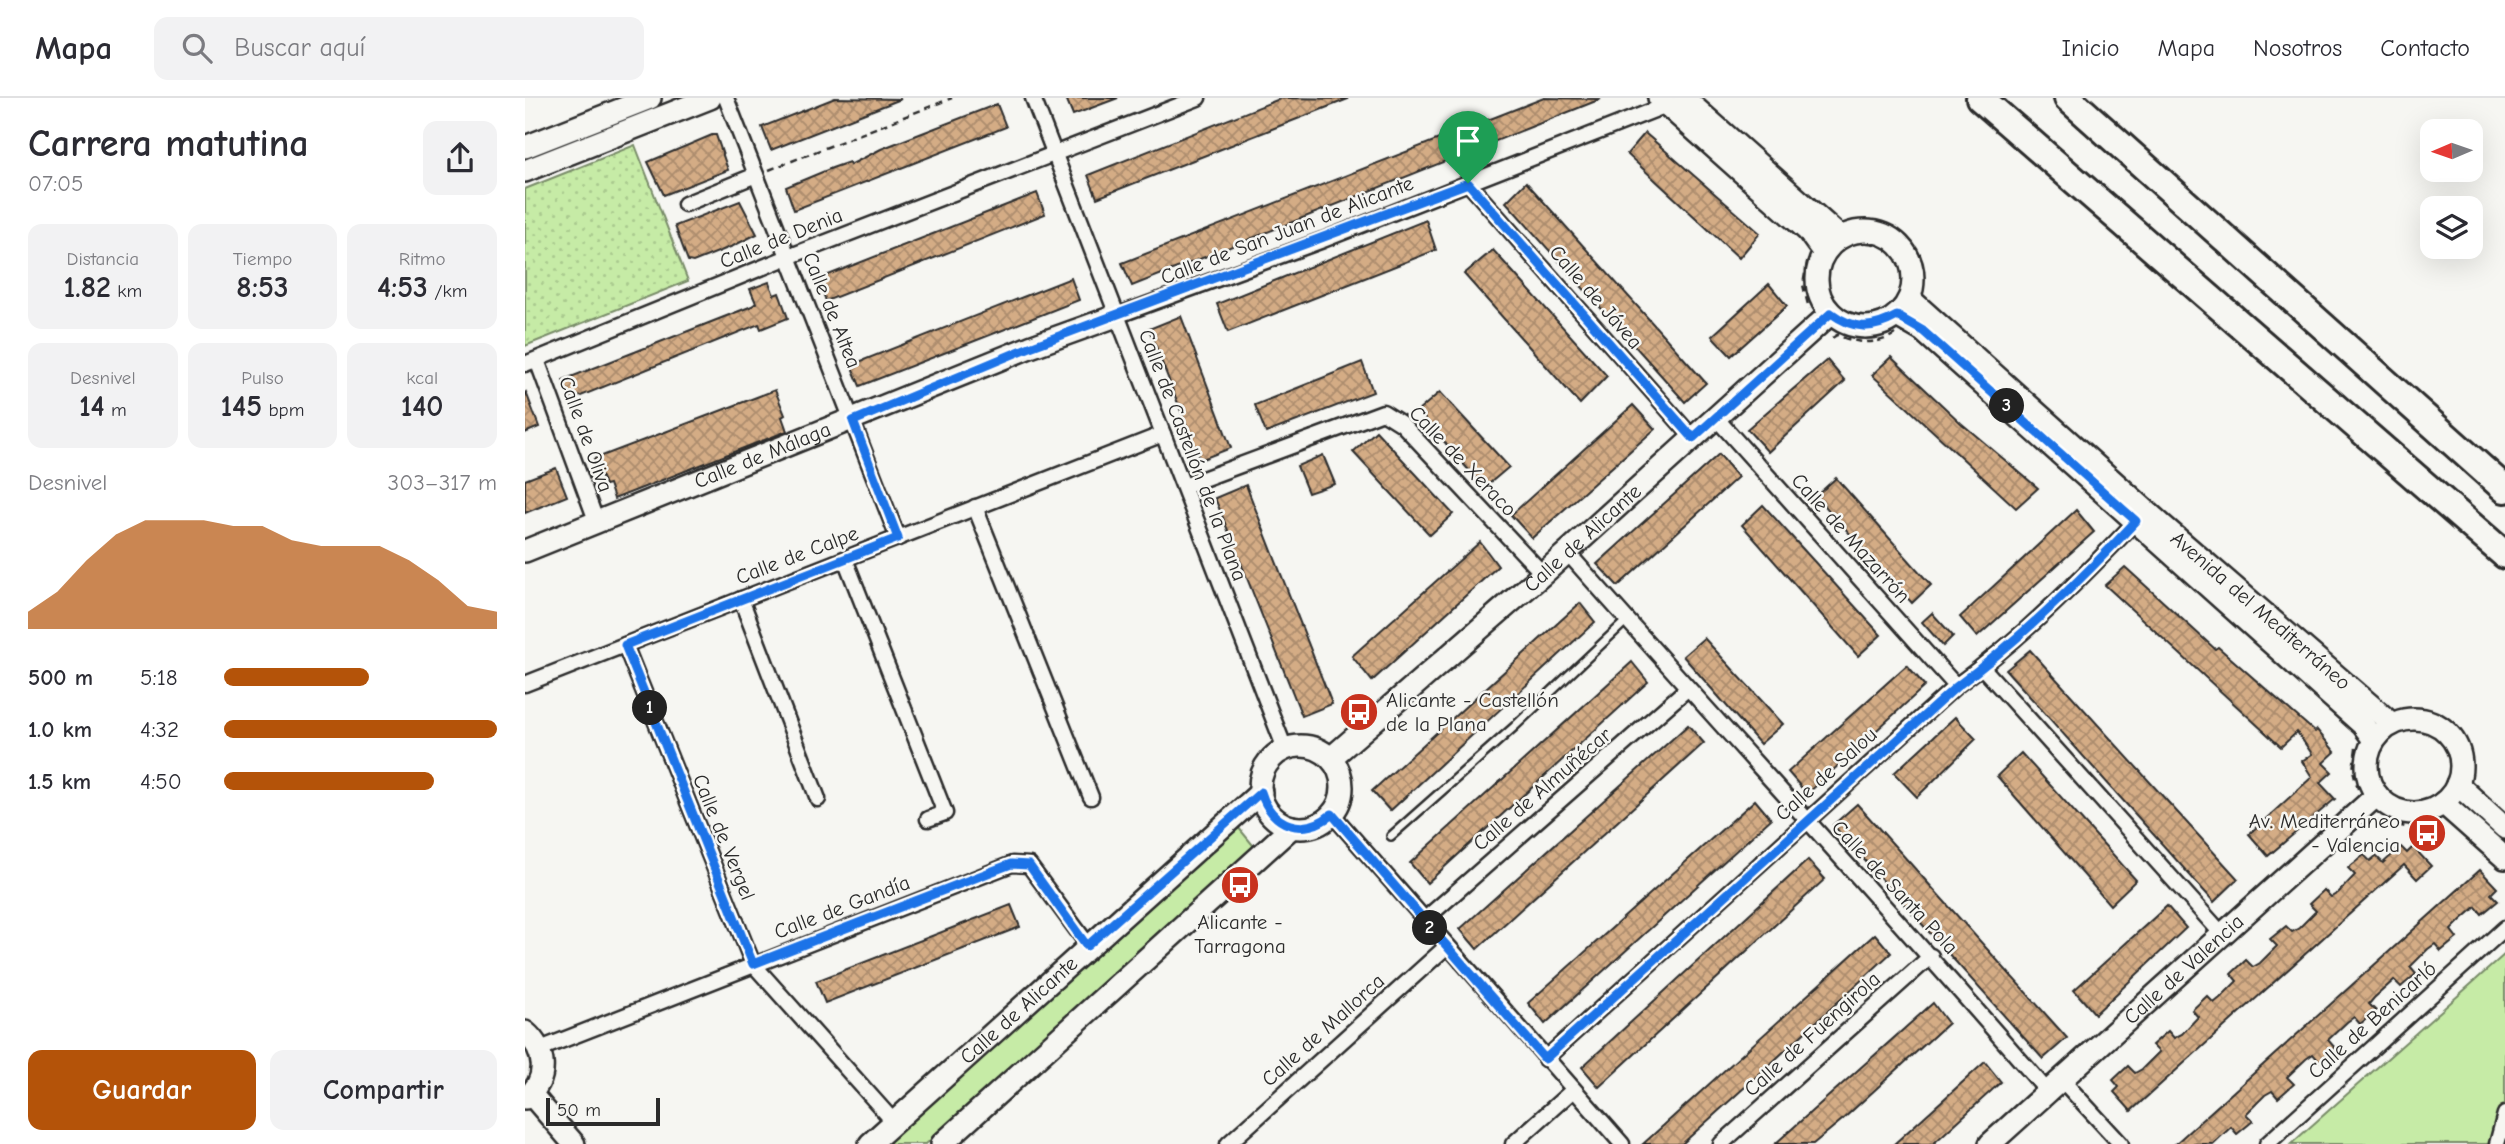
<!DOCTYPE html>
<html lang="es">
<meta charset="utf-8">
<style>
:root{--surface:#fff;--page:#f2f2f3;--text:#2b2b33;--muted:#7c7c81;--line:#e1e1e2;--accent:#b45309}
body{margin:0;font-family:"Comic Neue",sans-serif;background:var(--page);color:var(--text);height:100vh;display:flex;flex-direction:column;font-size:26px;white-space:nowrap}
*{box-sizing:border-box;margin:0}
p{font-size:23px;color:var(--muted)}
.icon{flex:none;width:38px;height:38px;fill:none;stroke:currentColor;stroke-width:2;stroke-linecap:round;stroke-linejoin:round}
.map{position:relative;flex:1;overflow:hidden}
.side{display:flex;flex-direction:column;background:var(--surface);width:525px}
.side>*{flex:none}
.needle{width:46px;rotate:268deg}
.buttons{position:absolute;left:1895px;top:21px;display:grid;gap:14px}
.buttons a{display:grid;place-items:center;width:63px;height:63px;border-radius:14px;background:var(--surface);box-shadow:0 7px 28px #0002;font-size:35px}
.scale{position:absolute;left:21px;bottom:18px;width:114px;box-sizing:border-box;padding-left:7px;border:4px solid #2b2b2b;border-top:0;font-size:19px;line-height:24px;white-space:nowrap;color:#2b2b2b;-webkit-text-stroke:5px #f6f6f2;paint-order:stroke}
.pin{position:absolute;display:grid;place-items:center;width:60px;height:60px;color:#fff;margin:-72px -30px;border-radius:50% 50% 50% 0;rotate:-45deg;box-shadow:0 0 7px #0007}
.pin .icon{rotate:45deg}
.km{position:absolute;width:35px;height:35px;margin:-18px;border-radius:50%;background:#222;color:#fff;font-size:19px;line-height:35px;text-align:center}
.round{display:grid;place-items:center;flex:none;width:74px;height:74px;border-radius:14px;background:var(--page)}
.head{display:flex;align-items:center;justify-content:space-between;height:119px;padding:0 28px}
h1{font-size:38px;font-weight:600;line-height:52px}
.metrics{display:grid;grid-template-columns:repeat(3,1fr);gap:10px;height:119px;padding:7px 28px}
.metrics div{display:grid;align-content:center;border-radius:14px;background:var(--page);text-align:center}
.metrics b{font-size:30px;font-weight:600}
.metrics small{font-size:19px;font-weight:400}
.metrics p{font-size:19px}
.chart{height:196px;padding:14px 28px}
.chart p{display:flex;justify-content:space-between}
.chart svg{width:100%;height:126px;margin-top:7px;fill:var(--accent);opacity:.7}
.cta{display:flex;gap:14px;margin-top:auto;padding:14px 28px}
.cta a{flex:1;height:80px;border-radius:14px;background:var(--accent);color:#fff;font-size:28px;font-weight:600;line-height:80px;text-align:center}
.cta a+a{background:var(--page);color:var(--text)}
ul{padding:0 28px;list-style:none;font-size:23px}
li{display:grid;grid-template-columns:112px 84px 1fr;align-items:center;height:52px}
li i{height:18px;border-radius:9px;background:var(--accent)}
header{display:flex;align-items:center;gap:42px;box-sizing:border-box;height:98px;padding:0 35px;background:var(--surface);border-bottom:2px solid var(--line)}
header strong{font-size:33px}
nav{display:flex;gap:38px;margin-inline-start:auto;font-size:24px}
.search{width:490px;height:63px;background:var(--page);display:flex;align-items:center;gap:18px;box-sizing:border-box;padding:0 24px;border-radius:14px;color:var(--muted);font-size:26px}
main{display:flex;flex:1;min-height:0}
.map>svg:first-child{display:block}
.grass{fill:url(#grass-dots);stroke:#788b68;stroke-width:2}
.park{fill:#c6eba6;stroke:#788b68;stroke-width:2}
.building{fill:url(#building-cross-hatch);stroke:#2b2b2b;stroke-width:2}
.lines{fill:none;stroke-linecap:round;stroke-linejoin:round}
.lane-casing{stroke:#2b2b2b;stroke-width:12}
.street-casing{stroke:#2b2b2b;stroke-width:19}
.secondary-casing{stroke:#2b2b2b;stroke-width:26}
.highway-casing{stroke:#2b2b2b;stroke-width:32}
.path{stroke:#2b2b2b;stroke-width:2.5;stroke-dasharray:7 5;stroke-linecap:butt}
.lane{stroke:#f6f6f2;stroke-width:7}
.street{stroke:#f6f6f2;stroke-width:14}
.secondary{stroke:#f6f6f2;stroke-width:21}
.highway{stroke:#f6f6f2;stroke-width:26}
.route-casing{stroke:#fff;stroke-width:14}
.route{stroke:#1a73e8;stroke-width:9}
.labels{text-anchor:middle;stroke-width:5;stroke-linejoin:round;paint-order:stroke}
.street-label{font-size:21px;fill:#2b2b2b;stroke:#f6f6f2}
.poi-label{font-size:21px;fill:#2b2b2b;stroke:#f6f6f2;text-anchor:start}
</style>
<header>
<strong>Mapa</strong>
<div class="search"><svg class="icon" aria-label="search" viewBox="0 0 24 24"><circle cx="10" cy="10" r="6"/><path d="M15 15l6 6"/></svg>Buscar aquí</div>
<nav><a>Inicio</a><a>Mapa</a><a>Nosotros</a><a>Contacto</a></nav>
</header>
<main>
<section class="side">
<div class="head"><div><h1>Carrera matutina</h1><p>07:05</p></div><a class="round"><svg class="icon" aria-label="share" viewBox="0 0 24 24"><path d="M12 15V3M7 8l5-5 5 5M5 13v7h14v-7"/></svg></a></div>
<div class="metrics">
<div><p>Distancia</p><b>1.82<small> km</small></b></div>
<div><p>Tiempo</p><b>8:53</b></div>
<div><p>Ritmo</p><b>4:53<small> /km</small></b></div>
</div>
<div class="metrics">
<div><p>Desnivel</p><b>14<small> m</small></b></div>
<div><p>Pulso</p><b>145<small> bpm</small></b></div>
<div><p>kcal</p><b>140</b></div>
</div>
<div class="chart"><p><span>Desnivel</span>303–317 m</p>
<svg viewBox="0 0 160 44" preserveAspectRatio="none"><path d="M0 44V38L10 31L20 20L30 11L40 6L50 6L60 6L70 8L80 8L90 13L100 15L110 15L120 15L130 20L140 27L150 36L160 38V44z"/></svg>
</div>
<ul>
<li><b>500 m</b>5:18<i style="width:53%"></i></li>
<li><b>1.0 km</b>4:32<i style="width:100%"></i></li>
<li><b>1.5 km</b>4:50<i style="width:77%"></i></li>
</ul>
<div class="cta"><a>Guardar</a><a>Compartir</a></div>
</section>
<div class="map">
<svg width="1980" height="1046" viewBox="0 0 1980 1046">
<defs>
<pattern id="grass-dots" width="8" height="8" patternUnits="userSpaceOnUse" patternTransform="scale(1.75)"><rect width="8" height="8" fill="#c6eba6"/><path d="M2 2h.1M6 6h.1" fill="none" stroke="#aaca8f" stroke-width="1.8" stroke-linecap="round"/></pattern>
<pattern id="building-cross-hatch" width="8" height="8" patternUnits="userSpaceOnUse" patternTransform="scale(1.75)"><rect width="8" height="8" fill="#d4ac85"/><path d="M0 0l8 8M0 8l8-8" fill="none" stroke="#ac8c6d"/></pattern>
</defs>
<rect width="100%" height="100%" fill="#f6f6f2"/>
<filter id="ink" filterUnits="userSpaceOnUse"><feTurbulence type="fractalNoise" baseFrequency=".0143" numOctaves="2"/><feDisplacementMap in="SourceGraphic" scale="14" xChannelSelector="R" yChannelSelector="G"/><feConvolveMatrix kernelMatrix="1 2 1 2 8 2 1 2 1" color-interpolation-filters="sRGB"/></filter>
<g filter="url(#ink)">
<polygon class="grass" points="110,47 163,183 0,248 0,91"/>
<g class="park">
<polygon points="713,729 732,752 401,1046 359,1046"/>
<polygon points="1980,856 1980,1046 1766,1046"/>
</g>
<g class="building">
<polygon points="310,0 376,1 246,52 237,29"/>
<polygon points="541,0 593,0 548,17"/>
<polygon points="757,0 823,1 572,100 563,77"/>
<polygon points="1019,0 1076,1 607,188 597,165"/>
<polygon points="472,6 481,29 269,112 261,89 307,70 324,64 325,67 356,51"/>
<polygon points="1120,35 1235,135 1214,160 1102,56"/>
<polygon points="187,37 191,37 203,72 139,97 123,64"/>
<polygon points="1001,84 1181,285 1160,304 981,104"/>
<polygon points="512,95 520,116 301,203 293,181"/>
<polygon points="215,103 232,136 208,148 168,164 163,163 150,128"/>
<polygon points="901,122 911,152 703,234 692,206"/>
<polygon points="968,152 1082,278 1055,306 939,176"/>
<polygon points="546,180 554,202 335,288 326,267"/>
<polygon points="244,184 249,197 254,195 263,220 236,231 234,226 46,302 38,282 227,208 231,205 225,191"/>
<polygon points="1244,186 1262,208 1206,258 1187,238"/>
<polygon points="656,218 706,350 675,362 624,231"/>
<polygon points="1366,259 1436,325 1513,390 1491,410 1347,277"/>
<polygon points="1302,262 1320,283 1243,354 1222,331"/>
<polygon points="837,264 848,294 741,335 730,307"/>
<polygon points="250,292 260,317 257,319 262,333 89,401 84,386 80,387 69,361"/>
<polygon points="1,294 14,329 0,335 0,295"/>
<polygon points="915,294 984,369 959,390 893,313"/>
<polygon points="1108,307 1130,331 1007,440 986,417"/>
<polygon points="851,333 928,416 905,437 828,354"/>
<polygon points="1194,356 1213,379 1093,488 1072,466"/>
<polygon points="798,357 810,386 783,395 772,368"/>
<polygon points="31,370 42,398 0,415 0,382"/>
<polygon points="1311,380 1406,487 1387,505 1291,398"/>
<polygon points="721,387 807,606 777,618 690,400"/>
<polygon points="1238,407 1356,537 1333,558 1217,427"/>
<polygon points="1551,412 1569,434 1452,539 1435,519"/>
<polygon points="955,444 973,468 847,583 827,558"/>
<polygon points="1600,469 1690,551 1693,549 1790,634 1792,632 1810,654 1798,665 1807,674 1795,685 1810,701 1743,758 1724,736 1787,679 1777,663 1787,656 1772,634 1756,649 1580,487"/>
<polygon points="1055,505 1070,524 865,713 847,693"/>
<polygon points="1407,515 1428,538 1418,548 1397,524"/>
<polygon points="1179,540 1258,626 1235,646 1158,558"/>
<polygon points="1505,552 1713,781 1689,804 1481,572"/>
<polygon points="1107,564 1123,584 902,785 885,765"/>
<polygon points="1382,567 1400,588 1282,696 1263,674"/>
<polygon points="1430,619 1451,641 1392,699 1369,675"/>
<polygon points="1163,627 1179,645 952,851 935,831"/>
<polygon points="1496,655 1611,782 1585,807 1472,678"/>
<polygon points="1230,702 1246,721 1020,926 1003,905"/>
<polygon points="1332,706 1542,940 1518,961 1308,727"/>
<polygon points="1876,749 1882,755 1888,749 1906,768 1892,781 1879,767 1606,1013 1589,994 1594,989 1588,982 1603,968 1610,975 1617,971 1634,954 1627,947 1643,933 1649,940 1657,936 1673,919 1667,912 1682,898 1689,905 1695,900 1712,883 1706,876 1721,862 1728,869 1735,865 1752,848 1745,841 1761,828 1767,834 1774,830 1791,813 1784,806 1799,792 1806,799 1813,795 1830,777 1823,770 1839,757 1845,763 1851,758 1858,765"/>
<polygon points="1283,762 1300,781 1074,989 1057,969"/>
<polygon points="1955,772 1972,790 1966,796 1973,803 1957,816 1951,809 1936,822 1926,832 1932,840 1916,853 1910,846 1903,851 1885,869 1891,876 1876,889 1869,882 1849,900 1844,906 1851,913 1835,926 1829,919 1822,924 1803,942 1810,950 1794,963 1788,956 1781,961 1762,979 1769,986 1753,1000 1747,993 1740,997 1721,1016 1728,1023 1712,1036 1706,1029 1688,1046 1650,1046"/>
<polygon points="486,807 495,829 300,905 291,883"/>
<polygon points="1642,808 1661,830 1570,916 1549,892"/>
<polygon points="1350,836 1366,855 1252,960 1157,1046 1118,1046"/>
<polygon points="1408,905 1423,925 1317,1022 1288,1046 1250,1046"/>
<polygon points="1460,964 1476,984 1408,1046 1369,1046"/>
</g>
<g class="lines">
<g class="lane-casing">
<polyline id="lane" points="866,738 989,629 1102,522"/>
</g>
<g class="street-casing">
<g id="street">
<polyline points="201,0 373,440"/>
<polyline points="508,0 760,651"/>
<polyline points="943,85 1168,340"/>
<polyline points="160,106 231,77"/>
<polyline points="591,218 798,142 1142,7"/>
<polyline points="12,262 72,425"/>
<polyline points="0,266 263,159 673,0"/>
<polyline points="1191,320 1431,588"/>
<polyline points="659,388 858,314 877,326 1018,476"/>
<polyline points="450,409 566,699"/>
<path d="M1042,454C1201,634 1365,811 1522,993"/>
<polyline points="320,461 420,715 403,721"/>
<polyline points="216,501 293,701"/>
<polyline points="100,547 228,866 369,1024"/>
<polyline points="1457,569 1697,836"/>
<polyline points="0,586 638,336"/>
<polyline points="807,716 1097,1046"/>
<polyline points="898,823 1163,590"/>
<polyline points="15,951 487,766 504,767 563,847"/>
<path d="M1020,961L1431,588C1496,541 1555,482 1611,423"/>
<polyline points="1536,981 1596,1046"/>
<polyline points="703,1046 921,849"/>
<polyline points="988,1046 1048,992"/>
<polyline points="1196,1046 1406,858"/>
<polyline points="1742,1046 1980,830"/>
<polyline points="1972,1046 1980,1016"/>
</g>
</g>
<g class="secondary-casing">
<g id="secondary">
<polyline points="1134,0 1283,133 1299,155"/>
<polyline points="1159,0 1315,139"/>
<polyline points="0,49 125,0"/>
<polyline points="0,73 185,0"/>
<circle cx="1340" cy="181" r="48"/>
<path id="s1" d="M1385,201L1637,427L1867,626"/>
<polyline points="1372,218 1398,233 1838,627 1849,642"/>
<path id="s2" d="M0,453L505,249L591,218"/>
<circle cx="1889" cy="668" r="47"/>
<circle cx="776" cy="689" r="41"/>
<path id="s3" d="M806,660L1018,476L1306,215"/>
<polyline points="1932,686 1980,730"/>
<polyline points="1918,705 1980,760"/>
<path d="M0,934C21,951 25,983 0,1000"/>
<polyline points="6,996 49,1046"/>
<path id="s4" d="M345,1046L736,694"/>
<polyline points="417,1046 767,729"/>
<path id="s5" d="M1465,1046L1852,697"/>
</g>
</g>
<g class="highway-casing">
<g id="highway">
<polyline points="1455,0 1980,457"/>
<polyline points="1543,0 1980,391"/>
</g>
</g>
<g class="path">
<polyline points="244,72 427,0"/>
<polyline points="1282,164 1278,187 1284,211"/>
<path d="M1307,240L1312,237C1330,245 1352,248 1370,236"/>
<polyline points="1831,650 1828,672 1833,691"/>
<polyline points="1849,724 1862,724 1884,730 1914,725"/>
</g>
<use href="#lane" class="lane"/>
<use href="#street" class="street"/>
<use href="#secondary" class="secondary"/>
<use href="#highway" class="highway"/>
</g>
</g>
<g class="lines" filter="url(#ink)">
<g class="route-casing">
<path id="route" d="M943,85L1168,340L1306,215C1329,232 1347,232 1372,218L1398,233L1611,423C1556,482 1496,541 1431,589L1020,961L807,716C779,740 746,728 736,694L562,848L504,767L486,766L228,866L100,547L373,440L328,323L505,249Z"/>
</g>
<use href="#route" class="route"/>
</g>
<defs>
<g id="bus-disc" transform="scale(2.0125)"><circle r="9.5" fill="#c8321e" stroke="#f6f6f2"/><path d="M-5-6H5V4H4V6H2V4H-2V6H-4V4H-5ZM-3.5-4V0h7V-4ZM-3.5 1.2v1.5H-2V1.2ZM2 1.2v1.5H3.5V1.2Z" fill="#fff"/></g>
</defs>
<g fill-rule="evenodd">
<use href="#bus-disc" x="834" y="614"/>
<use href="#bus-disc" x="1902" y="735"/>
<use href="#bus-disc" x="715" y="787"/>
</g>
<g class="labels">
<g class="street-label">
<text transform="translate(762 132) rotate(-21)" y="7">Calle de San Juan de Alicante</text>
<text transform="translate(256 140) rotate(-22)" y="7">Calle de Denia</text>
<text transform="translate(1071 199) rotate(49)" y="7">Calle de Jávea</text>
<text transform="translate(307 212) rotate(68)" y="7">Calle de Altea</text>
<text transform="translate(61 336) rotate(70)" y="7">Calle de Oliva</text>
<text transform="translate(668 357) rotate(69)" y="7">Calle de Castellón de la Plana</text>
<text dy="7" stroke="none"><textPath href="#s2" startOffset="256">Calle de Málaga</textPath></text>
<text transform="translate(938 363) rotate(46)" y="7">Calle de Xeraco</text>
<text dy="7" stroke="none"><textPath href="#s3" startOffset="334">Calle de Alicante</textPath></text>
<text transform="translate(1326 440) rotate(48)" y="7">Calle de Mazarrón</text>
<text transform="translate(272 457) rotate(-21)" y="7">Calle de Calpe</text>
<text dy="7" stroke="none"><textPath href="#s1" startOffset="469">Avenida del Mediterráneo</textPath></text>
<text transform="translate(1301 676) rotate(-42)" y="7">Calle de Salou</text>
<text transform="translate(1017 691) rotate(-41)" y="7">Calle de Almuñécar</text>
<text transform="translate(199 739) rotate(68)" y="7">Calle de Vergel</text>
<text transform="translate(1370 789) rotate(47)" y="7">Calle de Santa Pola</text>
<text transform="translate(317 809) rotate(-21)" y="7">Calle de Gandía</text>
<text dy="7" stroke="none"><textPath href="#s5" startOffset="261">Calle de Valencia</textPath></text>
<text dy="7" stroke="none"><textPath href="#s4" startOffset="200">Calle de Alicante</textPath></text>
<text transform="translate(1847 922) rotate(-42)" y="7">Calle de Benicarló</text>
<text transform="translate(798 932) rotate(-42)" y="7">Calle de Mallorca</text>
<text transform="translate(1287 936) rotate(-42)" y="7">Calle de Fuengirola</text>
</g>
<g class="poi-label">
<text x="861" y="609">Alicante - Castellón<tspan x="861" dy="24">de la Plana</tspan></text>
<text x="1875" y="730" text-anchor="end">Av. Mediterráneo<tspan x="1875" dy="24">- Valencia</tspan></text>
<text x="715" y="831" text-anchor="middle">Alicante -<tspan x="715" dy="24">Tarragona</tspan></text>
</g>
</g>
</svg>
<div class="buttons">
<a><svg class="needle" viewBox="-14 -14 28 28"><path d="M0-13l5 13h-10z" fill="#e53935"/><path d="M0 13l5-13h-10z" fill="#7c7c81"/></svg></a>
<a><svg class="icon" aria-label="layers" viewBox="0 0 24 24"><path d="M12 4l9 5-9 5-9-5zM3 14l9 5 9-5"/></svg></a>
</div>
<div class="scale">50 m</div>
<div class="pin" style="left:943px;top:85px;background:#1e9e55"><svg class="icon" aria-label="arrive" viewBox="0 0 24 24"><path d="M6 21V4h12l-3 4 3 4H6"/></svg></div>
<b class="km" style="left:125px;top:610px">1</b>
<b class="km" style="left:905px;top:830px">2</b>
<b class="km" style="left:1482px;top:308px">3</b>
</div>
</main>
